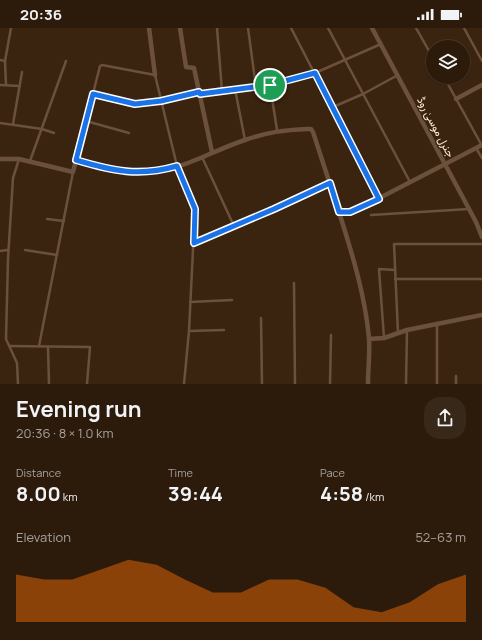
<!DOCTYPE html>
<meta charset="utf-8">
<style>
:root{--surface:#2c1b0b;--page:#382819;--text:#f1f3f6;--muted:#a6a19d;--line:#48392c;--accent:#b45309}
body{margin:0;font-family:Manrope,Vazirmatn,sans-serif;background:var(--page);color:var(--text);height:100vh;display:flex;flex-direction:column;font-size:15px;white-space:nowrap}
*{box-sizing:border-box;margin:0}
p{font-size:13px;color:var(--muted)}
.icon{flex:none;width:22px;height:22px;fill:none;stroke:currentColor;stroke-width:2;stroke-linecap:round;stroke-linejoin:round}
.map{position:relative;height:356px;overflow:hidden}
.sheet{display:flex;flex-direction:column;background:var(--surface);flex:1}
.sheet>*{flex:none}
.controls{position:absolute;left:426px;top:12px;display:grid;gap:8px}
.controls a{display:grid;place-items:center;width:44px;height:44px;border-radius:50%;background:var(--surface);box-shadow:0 1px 3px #0004,0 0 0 1px var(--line);font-size:20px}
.pin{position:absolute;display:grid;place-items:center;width:34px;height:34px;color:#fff;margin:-17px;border:2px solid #fff;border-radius:50%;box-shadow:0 1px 4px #0007}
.round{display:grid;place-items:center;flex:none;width:42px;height:42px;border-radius:16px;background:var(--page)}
.overview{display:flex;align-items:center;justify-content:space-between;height:68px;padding:0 16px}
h1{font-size:22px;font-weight:700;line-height:30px}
.metrics{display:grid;grid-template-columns:repeat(3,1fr);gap:6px;height:68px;padding:4px 16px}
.metrics div{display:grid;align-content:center}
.metrics b{font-size:20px;font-weight:700}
.metrics small{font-size:11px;font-weight:400}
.metrics p{font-size:11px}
.chart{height:112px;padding:8px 16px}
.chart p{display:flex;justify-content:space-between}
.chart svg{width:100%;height:72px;margin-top:4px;fill:var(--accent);opacity:.7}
.status{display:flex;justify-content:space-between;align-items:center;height:28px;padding:0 20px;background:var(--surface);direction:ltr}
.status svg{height:11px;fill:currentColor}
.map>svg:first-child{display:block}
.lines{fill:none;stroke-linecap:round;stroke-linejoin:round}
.service{stroke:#6b503b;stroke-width:2.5}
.minor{stroke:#6b503b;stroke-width:4.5}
.route-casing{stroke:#fff;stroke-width:8}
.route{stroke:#1a73e8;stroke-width:5}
.labels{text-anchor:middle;stroke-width:3;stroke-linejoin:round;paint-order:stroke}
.street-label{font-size:11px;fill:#fcecdf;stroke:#3b240f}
</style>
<div class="status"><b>20:36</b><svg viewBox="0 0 49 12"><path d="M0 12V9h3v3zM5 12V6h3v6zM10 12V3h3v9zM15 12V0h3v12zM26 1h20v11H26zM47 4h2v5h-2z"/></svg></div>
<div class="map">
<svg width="482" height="356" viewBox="0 0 482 356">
<rect width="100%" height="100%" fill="#3b240f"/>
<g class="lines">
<g class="service">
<polyline points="217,0 222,63"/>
<polyline points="248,0 256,59"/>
<polyline points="291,0 379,170"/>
<polyline points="328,0 410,154"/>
<polyline points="416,0 433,30"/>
<polyline points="464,0 482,33"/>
<polyline points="0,32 5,33"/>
<polyline points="444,49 481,116"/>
<polyline points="0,57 20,58"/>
<polyline points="6,57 5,33 11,0"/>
<polyline points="270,57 277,102"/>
<polyline points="235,61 245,112"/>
<polyline points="93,66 135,76 161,73 199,64"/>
<polyline points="200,66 287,54 315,45 381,16"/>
<polyline points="333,79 363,66 398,47"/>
<polyline points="86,93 129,105"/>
<polyline points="0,95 42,101 54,105"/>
<polyline points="13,96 22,44"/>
<polyline points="476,120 482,130"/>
<polyline points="202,129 234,198"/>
<polyline points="76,132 100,38 102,37 155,47 177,138 195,181 189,303 184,356"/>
<polyline points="30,133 66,33"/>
<polyline points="371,187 469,181"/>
<polyline points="47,191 64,193"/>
<polyline points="194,215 274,181 329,155"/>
<polyline points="25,222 57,227"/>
<polyline points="0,223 8,222"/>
<polyline points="395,251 482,251"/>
<polyline points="294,255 295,356"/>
<polyline points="190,274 232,272"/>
<polyline points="261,290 262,356"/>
<polyline points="189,303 224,302"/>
<polyline points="398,305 394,216 482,216"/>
<polyline points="384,310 379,241 395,242"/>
<polyline points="9,318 90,319 87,356"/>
<polyline points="39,318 73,144"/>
<polyline points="48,319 49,356"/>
<polyline points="18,356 17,335 6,311 8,231 13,150 19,131"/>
<polyline points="330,356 331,307"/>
<polyline points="406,356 407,303"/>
<polyline points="437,356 437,296"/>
<polyline points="456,356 456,348"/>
</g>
<g class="minor">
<polyline points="149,0 155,47"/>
<polyline points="180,0 186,39 194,40 212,124"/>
<polyline points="372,0 476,194 482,209"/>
<polyline points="456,71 482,57"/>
<path d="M0,131H19L73,144L76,132C97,138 117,145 139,145C176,146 211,123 245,112C268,104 284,102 308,101H311L313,104L339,184L350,185L364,178L482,117"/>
<path d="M339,184C352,225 365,267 369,310C370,325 368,341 368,356"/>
<polyline points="369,311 384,310 407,302 482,287"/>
</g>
</g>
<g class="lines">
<g class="route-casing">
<path id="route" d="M315,45L379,171L350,184H339L330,155L274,181L194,215L195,181L177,138C139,149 113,143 76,132L93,66L135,76L161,73L199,64L200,66L270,57Z"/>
</g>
<use href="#route" class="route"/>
</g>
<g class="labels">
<g class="street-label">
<text transform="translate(436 99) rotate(62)" y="4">جنرل موسیٰ روڈ</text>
</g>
</g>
</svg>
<div class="controls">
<a><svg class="icon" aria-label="layers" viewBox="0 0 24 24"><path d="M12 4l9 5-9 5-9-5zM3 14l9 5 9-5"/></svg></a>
</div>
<div class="pin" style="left:270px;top:57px;background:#1e9e55"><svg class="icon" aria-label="arrive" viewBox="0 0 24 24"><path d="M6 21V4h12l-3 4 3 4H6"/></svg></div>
</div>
<section class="sheet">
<div class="overview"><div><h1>Evening run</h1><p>20:36 · 8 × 1.0 km</p></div><a class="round"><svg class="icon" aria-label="share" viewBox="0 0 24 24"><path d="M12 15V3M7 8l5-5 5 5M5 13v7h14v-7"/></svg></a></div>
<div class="metrics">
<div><p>Distance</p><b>8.00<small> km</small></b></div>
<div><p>Time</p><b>39:44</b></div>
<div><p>Pace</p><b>4:58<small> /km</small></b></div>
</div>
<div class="chart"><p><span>Elevation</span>52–63 m</p>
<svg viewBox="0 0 160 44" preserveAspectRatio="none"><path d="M0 44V15L10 18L20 18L30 12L40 6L50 9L60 18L70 26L80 26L90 18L100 18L110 23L120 35L130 38L140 32L150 21L160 15V44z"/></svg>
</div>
</section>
